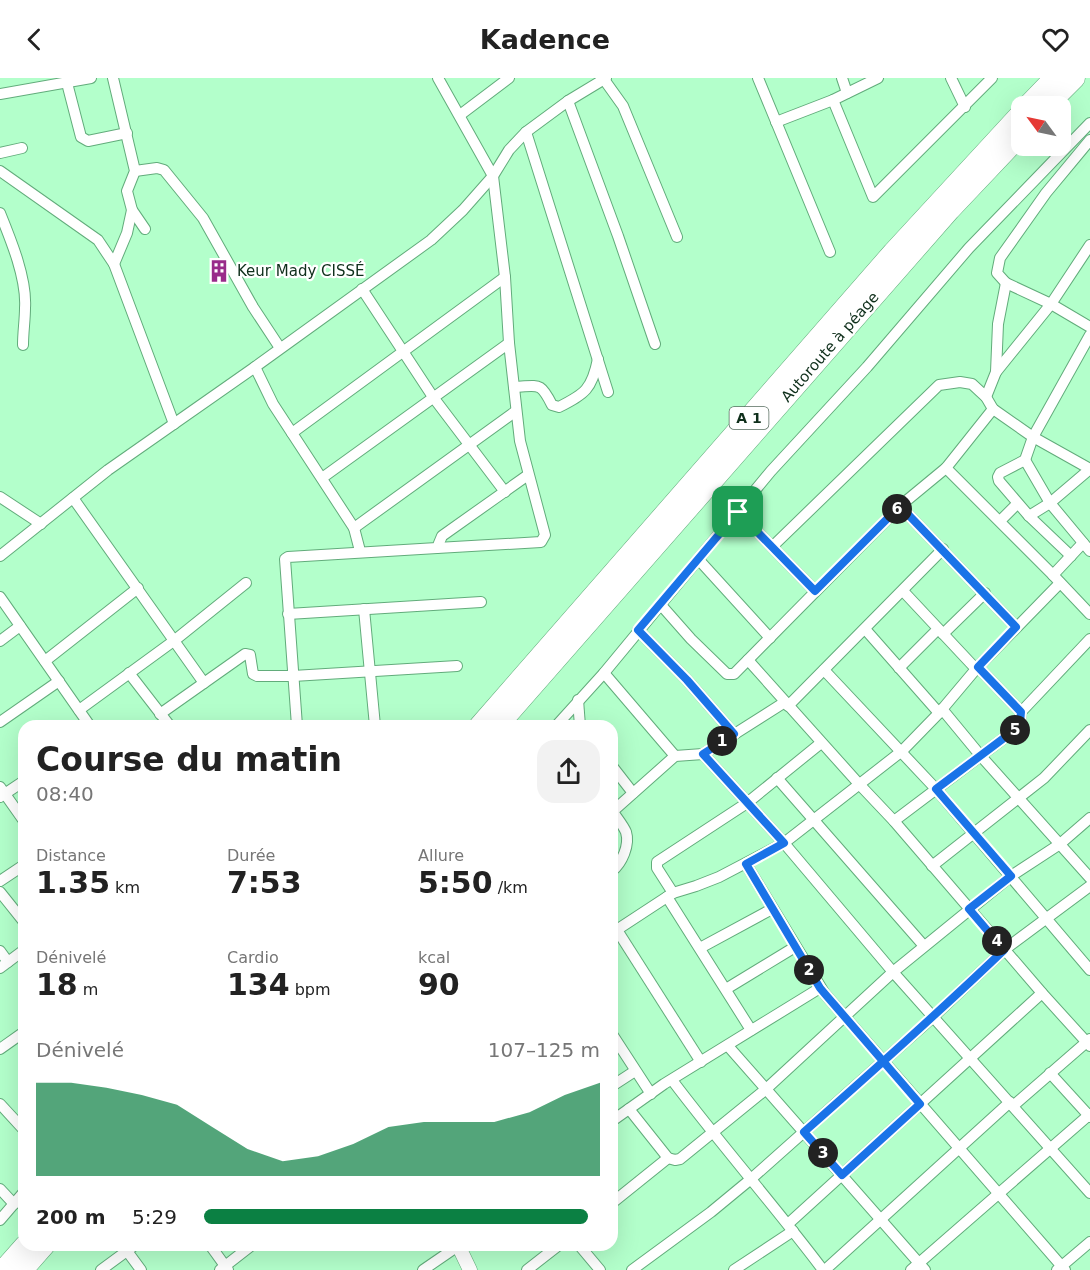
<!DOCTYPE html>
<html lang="fr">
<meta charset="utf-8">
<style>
:root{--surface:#fff;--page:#f2f2f2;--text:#222;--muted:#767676;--accent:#0b8043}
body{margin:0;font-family:"DejaVu Sans",sans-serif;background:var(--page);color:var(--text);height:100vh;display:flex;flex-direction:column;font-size:22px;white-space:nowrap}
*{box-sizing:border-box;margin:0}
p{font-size:20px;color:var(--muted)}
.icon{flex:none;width:33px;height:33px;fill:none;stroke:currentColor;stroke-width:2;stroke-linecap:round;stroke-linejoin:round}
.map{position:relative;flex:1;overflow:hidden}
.side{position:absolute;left:18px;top:642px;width:600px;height:531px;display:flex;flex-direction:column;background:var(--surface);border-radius:18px;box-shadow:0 6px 24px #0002}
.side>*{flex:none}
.needle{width:39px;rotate:303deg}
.controls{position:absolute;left:1011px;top:18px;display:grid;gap:12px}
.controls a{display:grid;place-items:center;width:60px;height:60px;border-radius:12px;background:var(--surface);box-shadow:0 6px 24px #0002;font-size:30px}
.pin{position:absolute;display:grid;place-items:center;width:51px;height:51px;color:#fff;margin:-26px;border-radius:12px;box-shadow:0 3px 9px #0006}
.km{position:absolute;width:30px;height:30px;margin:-15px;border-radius:50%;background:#222;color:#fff;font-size:16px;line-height:30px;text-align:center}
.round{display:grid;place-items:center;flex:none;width:63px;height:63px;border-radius:18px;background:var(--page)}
.head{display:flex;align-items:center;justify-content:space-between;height:102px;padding:0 18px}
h1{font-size:33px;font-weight:700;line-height:45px}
.figures{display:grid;grid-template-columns:repeat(3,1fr);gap:9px;height:102px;padding:6px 18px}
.figures div{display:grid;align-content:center}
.figures b{font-size:30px;font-weight:700}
.figures small{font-size:16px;font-weight:400}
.figures p{font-size:16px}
.chart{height:168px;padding:12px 18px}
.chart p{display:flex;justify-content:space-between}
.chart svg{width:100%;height:108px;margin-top:6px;fill:var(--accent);opacity:.7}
ul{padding:0 18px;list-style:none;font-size:20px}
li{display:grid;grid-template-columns:96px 72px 1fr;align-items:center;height:45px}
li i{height:15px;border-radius:8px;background:var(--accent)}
header{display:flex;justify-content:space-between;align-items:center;height:78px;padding:0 18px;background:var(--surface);font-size:27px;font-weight:700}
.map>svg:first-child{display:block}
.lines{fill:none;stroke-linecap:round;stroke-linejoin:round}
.minor-casing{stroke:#62ac7b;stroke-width:12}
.tertiary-casing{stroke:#62ac7b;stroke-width:15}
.motorway-casing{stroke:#62ac7b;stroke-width:21}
.minor{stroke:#fff;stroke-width:10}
.tertiary{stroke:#fff;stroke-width:14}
.motorway{stroke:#fff;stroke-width:20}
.route-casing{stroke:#fff;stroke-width:12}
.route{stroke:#1a73e8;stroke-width:8}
.labels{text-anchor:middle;stroke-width:4.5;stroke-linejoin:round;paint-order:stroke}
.shield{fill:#fff;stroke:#576d5f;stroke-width:1.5}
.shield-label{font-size:14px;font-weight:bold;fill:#0f2f1b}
.poi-label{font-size:15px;fill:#0f2f1b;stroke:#fff;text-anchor:start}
.street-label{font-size:15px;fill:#0f2f1b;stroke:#fff}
</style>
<header><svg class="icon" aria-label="back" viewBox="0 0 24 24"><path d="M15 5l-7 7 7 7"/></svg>Kadence<svg class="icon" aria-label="heart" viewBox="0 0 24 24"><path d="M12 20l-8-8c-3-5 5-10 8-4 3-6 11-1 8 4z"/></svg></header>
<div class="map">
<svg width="1090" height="1192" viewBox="0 0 1090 1192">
<rect width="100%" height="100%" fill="#b3ffcb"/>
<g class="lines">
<g class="minor-casing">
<g id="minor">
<polyline points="113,0 135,93 127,113 132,132 145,151"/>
<polyline points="603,0 623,28 677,159"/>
<polyline points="758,0 830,174"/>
<polyline points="842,0 847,15"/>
<polyline points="951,0 965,29"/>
<polyline points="67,5 81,59 88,63 127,55"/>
<polyline points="0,16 91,0"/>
<polyline points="833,22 873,119 992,0"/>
<polyline points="568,23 618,158 655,266"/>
<polyline points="460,37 509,0"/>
<polyline points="776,44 833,22 878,0"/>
<polyline points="526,54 608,314"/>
<polyline points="1090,62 1046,115 1000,180 997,195 1006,205 1051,226 1090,249"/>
<polyline points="0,75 22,70"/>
<polyline points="0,93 98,162 114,186 174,346"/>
<polyline points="135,93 157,90 164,92 203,140 253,229 280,270"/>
<path d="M0,135C11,162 27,201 25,230C25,242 23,254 23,267"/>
<polyline points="114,186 127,155 132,132"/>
<polyline points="362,211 433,319 505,414"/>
<polyline points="255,289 273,326 354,450 360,473"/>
<polyline points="996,294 1051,226 1090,167"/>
<path d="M514,309C539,308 540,303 552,327L559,329C585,316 592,311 598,281"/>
<polyline points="986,319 996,294 998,246 1006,205"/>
<polyline points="292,355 505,199"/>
<polyline points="1025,382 1050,425 1090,473"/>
<polyline points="946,390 1053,497 1090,536"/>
<polyline points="322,400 509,265"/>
<polyline points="0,419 41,446"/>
<polyline points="73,420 204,605"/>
<polyline points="900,428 1016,549"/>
<polyline points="738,434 815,513"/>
<polyline points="1029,438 1050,425 1090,391"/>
<polyline points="1000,443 1017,426"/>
<polyline points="354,450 516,333"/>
<polyline points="773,468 939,307 960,304 972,306 986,319 993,331 1033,359 1090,391"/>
<polyline points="437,470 541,464 545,457 520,363 509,265 505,199 493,98 438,0"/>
<polyline points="0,478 108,392 255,289 431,162 463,132 493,98 509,72 526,54 568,23 606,0"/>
<polyline points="1071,478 1029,438 999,403 998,399 1000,395 1025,382 1033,359 1090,257"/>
<polyline points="699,482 770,560"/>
<polyline points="1053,497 1083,465"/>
<polyline points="903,513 976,591"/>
<polyline points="0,519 90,648"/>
<polyline points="661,527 691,561 727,596 734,596 900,428 946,390 993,331"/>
<polyline points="364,531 375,648"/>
<polyline points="288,536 481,524"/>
<polyline points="865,551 939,635"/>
<polyline points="638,552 687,602 734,656"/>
<polyline points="943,556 985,515"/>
<polyline points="0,563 20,548"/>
<polyline points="748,582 859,706 894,743 1042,915 1090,968"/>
<polyline points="45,583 138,510"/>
<polyline points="978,589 1021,634"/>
<polyline points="899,590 938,551"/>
<polyline points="824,592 936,711 1090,892"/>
<polyline points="129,595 170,648"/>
<polyline points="604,595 675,678"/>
<polyline points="578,622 580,648"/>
<polyline points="788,628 943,471"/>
<polyline points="942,631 980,677 1090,800"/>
<polyline points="79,632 175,562 246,505"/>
<polyline points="160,636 245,576 250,577 253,596 257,598 293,598 457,588"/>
<polyline points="0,644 59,603"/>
<polyline points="297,648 285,481 288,479 437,470 442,458 528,397"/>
<polyline points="556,648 604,595 771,393 867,289 969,170 1090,45"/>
<polyline points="703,676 784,765 893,894 1090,1115"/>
<polyline points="612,688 633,715"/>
<polyline points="777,700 924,868"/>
<polyline points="0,709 24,743"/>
<polyline points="0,719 24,703"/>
<polyline points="612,734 675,678 703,676 785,624"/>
<polyline points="894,743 1016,651 1020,645 1021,634 1090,561"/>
<polyline points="746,786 825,916 1065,1192"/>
<polyline points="932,788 1044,700 1090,652"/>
<path d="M612,793C622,785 630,767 626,754C623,747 617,740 613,734"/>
<polyline points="0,803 24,787"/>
<polyline points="0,814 24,844"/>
<polyline points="673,815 657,790 657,784 747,725 821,665"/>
<polyline points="667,819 751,952"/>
<polyline points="617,852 701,984"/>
<polyline points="612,855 673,815 696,808 719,799 784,765 902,673 939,635 976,591 1060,505"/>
<polyline points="700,870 772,831"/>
<polyline points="0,873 8,884"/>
<polyline points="0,890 24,872"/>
<polyline points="726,911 795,869"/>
<polyline points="612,956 651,1016"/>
<polyline points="728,968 925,1192"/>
<polyline points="0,971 24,954"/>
<polyline points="1050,995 1090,1039"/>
<path d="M672,1002C721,1067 774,1127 823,1192"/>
<polyline points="612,1008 635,993"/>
<polyline points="0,1026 24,1052"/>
<polyline points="1013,1028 1090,961"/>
<polyline points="629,1031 668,1080 675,1082 680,1081 765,1012 893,894 1011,798 1060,766 1090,740"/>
<polyline points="612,1043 664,1006 820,910"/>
<polyline points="0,1111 14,1126"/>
<polyline points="612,1125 668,1080"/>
<polyline points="0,1142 24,1114"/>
<polyline points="788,1146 1042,915"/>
<polyline points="210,1167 228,1192"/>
<polyline points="579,1167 600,1192"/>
<polyline points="127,1173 141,1192"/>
<polyline points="101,1192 135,1167"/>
<polyline points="220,1192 252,1167"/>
<polyline points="423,1192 458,1168"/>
<polyline points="527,1192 559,1167"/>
<polyline points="632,1192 711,1134 751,1101 933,939 1004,872 1090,808"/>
<polyline points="734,1192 793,1153"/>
<polyline points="825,1192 1010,1024"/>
<polyline points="911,1192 1090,1036"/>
<polyline points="1057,1192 1090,1164"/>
</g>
</g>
<g class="tertiary-casing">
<polyline id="tertiary" points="458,1167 470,1192"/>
</g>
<g class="motorway-casing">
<g id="motorway">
<polyline points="1027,28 1054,0"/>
<polyline points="1047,28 1075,0"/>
<polyline points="479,648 893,174 1022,34"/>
<polyline points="498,648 950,132 1022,56"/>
<polyline points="3,1192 25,1167"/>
<polyline points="23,1192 45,1167"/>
</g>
</g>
<use href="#minor" class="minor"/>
<use href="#tertiary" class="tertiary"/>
<use href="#motorway" class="motorway"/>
</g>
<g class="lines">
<g class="route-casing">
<path id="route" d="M738,434L638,552L687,602L734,656L703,676L784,765L746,786L820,910L825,916L920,1026L842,1097L804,1054C872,994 939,934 1004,872L969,831L1011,798L936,711L1016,651L1020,645L1021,634L978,589L1016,549L900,428L815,513L738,434"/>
</g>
<use href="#route" class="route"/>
</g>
<defs>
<g id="building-bare" transform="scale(1.8)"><path d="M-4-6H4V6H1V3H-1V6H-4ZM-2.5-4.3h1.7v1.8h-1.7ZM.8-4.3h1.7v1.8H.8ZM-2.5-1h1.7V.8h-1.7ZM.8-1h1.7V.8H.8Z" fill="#992b8a" stroke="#fff" stroke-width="2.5" paint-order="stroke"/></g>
</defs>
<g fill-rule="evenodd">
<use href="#building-bare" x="219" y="193"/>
</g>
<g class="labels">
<rect class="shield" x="729.5" y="329" width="39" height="22" rx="4.5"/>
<g class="shield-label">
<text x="749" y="345">A 1</text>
</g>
<g class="poi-label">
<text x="237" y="198">Keur Mady CISSÉ</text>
</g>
<g class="street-label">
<text transform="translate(830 269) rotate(-49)" y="5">Autoroute à péage</text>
</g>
</g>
</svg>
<div class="controls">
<a><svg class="needle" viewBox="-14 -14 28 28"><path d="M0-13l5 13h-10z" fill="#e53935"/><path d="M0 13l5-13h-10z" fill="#767676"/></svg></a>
</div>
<div class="pin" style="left:738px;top:434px;background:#1e9e55"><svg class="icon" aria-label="arrive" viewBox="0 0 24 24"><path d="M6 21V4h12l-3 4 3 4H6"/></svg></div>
<b class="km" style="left:722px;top:663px">1</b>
<b class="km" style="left:809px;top:892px">2</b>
<b class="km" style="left:823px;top:1075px">3</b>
<b class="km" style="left:997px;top:863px">4</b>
<b class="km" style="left:1015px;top:652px">5</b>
<b class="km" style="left:897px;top:431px">6</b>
<section class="side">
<div class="head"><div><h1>Course du matin</h1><p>08:40</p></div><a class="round"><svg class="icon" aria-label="share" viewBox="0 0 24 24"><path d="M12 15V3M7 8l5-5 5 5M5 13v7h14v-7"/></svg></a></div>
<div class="figures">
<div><p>Distance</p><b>1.35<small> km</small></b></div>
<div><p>Durée</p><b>7:53</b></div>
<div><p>Allure</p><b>5:50<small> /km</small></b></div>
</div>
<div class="figures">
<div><p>Dénivelé</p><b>18<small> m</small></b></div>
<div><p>Cardio</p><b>134<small> bpm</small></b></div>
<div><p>kcal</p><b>90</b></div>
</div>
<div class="chart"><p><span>Dénivelé</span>107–125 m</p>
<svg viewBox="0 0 160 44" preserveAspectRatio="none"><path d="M0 44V6L10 6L20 8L30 11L40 15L50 24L60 33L70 38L80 36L90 31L100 24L110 22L120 22L130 22L140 18L150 11L160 6V44z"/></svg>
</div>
<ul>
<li><b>200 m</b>5:29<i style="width:97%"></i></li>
</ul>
</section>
</div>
